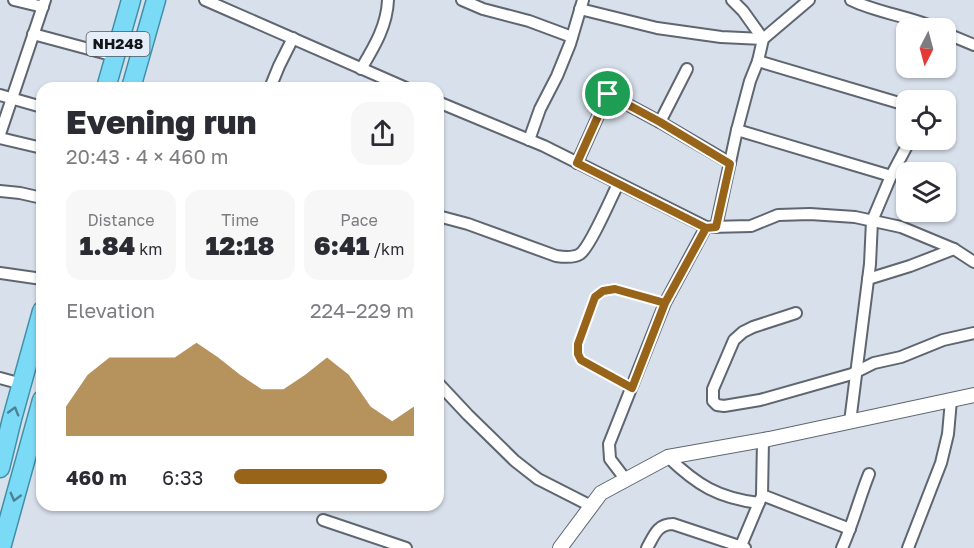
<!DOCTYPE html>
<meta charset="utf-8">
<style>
:root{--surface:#fff;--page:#f7f7f7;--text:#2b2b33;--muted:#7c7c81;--accent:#98641a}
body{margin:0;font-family:"Golos Text",sans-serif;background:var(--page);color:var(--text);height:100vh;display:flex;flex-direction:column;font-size:22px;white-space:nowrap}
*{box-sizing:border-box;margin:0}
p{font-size:20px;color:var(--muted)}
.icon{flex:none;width:33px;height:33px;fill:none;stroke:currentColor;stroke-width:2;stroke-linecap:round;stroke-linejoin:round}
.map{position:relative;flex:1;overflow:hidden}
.sheet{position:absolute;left:36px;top:82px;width:408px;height:429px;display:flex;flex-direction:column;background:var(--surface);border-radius:18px;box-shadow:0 2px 4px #0004}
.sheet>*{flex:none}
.needle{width:39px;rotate:186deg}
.tools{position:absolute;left:896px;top:18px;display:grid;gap:12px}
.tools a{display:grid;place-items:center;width:60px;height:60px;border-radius:12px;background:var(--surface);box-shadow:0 2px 4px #0004;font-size:30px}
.pin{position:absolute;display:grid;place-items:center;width:51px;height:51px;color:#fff;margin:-26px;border:3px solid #fff;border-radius:50%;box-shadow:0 2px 6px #0007}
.round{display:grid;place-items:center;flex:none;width:63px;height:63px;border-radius:18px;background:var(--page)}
.overview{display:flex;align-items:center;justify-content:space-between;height:102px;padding:0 30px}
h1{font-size:33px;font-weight:800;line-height:45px}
.figures{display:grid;grid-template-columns:repeat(3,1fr);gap:9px;height:102px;padding:6px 30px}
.figures div{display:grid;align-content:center;border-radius:15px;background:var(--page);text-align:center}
.figures b{font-size:26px;font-weight:800}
.figures small{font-size:16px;font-weight:400}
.figures p{font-size:16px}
.chart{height:168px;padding:12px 30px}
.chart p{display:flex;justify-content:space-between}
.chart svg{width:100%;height:108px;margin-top:6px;fill:var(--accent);opacity:.7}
ul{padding:0 30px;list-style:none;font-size:20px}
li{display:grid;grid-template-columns:96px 72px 1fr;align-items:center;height:45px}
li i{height:15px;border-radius:8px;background:var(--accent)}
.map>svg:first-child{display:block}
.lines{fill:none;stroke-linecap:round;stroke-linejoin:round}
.service-casing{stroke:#5f6670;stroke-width:8}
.minor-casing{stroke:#5f6670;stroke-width:14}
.tertiary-casing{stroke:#5f6670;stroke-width:16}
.trunk-casing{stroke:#418fa7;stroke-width:21}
.service{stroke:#fff;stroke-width:5}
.minor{stroke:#fff;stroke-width:10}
.tertiary{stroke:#fff;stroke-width:14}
.trunk{stroke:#7bdaf6;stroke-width:18}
.oneway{stroke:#4c8193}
.route-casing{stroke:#fff;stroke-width:12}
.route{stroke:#98641a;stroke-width:8}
.labels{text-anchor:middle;stroke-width:4.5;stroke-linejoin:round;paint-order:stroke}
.shield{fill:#e5edf8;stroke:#51565c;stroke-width:1.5}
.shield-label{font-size:15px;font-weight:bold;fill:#121519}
</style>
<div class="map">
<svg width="974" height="548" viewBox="0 0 974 548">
<rect width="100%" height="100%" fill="#d8e0eb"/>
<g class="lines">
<g class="service-casing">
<polyline id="service" points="631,388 581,360 578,354 578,343 595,297 603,291 614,289 665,303"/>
</g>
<g class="minor-casing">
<g id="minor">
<polyline points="14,0 43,7"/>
<polyline points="205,0 406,88"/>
<polyline points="462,0 483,9 529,21 572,37"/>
<polyline points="732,0 743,11 763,39 809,0"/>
<path d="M851,0C878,13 908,16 936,28"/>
<polyline points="580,9 657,28 721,37 763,39 758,61 750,81 737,130 716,227"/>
<polyline points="945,33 974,45"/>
<polyline points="33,34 115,56"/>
<polyline points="758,61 906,105"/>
<path d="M361,69C374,47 387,26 388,0"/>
<polyline points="270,88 279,66 293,38"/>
<polyline points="0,95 42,107"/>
<polyline points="438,102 544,146 706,227 665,303 609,444 610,459 626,480"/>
<polyline points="660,122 687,69"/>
<polyline points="737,130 891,176"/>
<polyline points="0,134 45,0"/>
<polyline points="0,138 42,148"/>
<polyline points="529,140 540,109 557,76 570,44 583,0"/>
<polyline points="577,163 608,94 660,122 730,163"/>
<polyline points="0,191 20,193 42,198"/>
<path d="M438,216L468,224L556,256C563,257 574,258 580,254C590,247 611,198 618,184"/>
<polyline points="710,227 751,226 778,215 810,214 855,217 901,227 954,249 974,262"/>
<polyline points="0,273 42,279"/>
<polyline points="868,279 910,266 954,249"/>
<polyline points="796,313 753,327 743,332 734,340 713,389 713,401 717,405 724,406 760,400 852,374 874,363 901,357 943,340 974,333"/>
<polyline points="0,378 22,384"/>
<polyline points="438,383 468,415 515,461 538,479 591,506"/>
<polyline points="850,422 870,264 872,221 891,176 910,140"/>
<polyline points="763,440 762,495 850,529"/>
<path d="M668,457C697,485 718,498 759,503"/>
<polyline points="323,520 406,548"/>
<path d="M647,548C654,536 657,524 673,524L745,548"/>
<polyline points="740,548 761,498"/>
<path d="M842,548C853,524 859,499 869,474"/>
<polyline points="908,548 941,463 948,434 951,400"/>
</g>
</g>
<g class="tertiary-casing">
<polyline id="tertiary" points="560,548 601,493 668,457 769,439 974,395"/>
</g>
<g class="trunk-casing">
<g id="trunk">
<polyline points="106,88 131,0"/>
<polyline points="131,88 156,0"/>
<polyline points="0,468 12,419 42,311"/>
<polyline points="1,548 42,400"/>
</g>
</g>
<use href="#service" class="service"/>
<use href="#minor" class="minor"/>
<use href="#tertiary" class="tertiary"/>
<use href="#trunk" class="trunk"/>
</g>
<defs><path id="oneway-chevron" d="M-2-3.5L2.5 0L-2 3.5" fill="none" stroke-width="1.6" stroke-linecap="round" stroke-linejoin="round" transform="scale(1.5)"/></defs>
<g class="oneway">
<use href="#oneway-chevron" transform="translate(14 411) rotate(-74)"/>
<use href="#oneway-chevron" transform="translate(15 497) rotate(105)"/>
</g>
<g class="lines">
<g class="route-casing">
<polyline id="route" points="608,94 660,122 730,164 716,227 706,228 665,303 632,388 581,360 578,354 578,344 595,297 603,291 615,289 665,303 706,228 577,163 608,94"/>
</g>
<use href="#route" class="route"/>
</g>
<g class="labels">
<rect class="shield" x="86.5" y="32" width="63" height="24" rx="4.5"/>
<g class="shield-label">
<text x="118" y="49">NH248</text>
</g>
</g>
</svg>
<div class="tools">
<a><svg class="needle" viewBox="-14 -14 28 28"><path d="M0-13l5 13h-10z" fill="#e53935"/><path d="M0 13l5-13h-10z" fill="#7c7c81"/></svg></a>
<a><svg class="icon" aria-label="locate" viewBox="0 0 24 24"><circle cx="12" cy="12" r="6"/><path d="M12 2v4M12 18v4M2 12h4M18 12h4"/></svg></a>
<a><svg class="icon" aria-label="layers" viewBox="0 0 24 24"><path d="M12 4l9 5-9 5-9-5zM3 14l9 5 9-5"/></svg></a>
</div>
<div class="pin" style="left:608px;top:94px;background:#1e9e55"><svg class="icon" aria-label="arrive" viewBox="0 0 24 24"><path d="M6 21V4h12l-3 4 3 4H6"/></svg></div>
<section class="sheet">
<div class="overview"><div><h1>Evening run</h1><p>20:43 · 4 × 460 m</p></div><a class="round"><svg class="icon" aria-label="share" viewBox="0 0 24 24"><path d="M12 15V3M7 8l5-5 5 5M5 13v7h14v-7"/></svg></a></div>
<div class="figures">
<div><p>Distance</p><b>1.84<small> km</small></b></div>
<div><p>Time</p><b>12:18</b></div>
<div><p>Pace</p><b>6:41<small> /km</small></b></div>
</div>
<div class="chart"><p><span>Elevation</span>224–229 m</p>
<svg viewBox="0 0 160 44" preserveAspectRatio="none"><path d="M0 44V32L10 19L20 12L30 12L40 12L50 12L60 6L70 12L80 19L90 25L100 25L110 19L120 12L130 19L140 32L150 38L160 32V44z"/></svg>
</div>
<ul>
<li><b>460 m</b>6:33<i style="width:85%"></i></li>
</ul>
</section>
</div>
